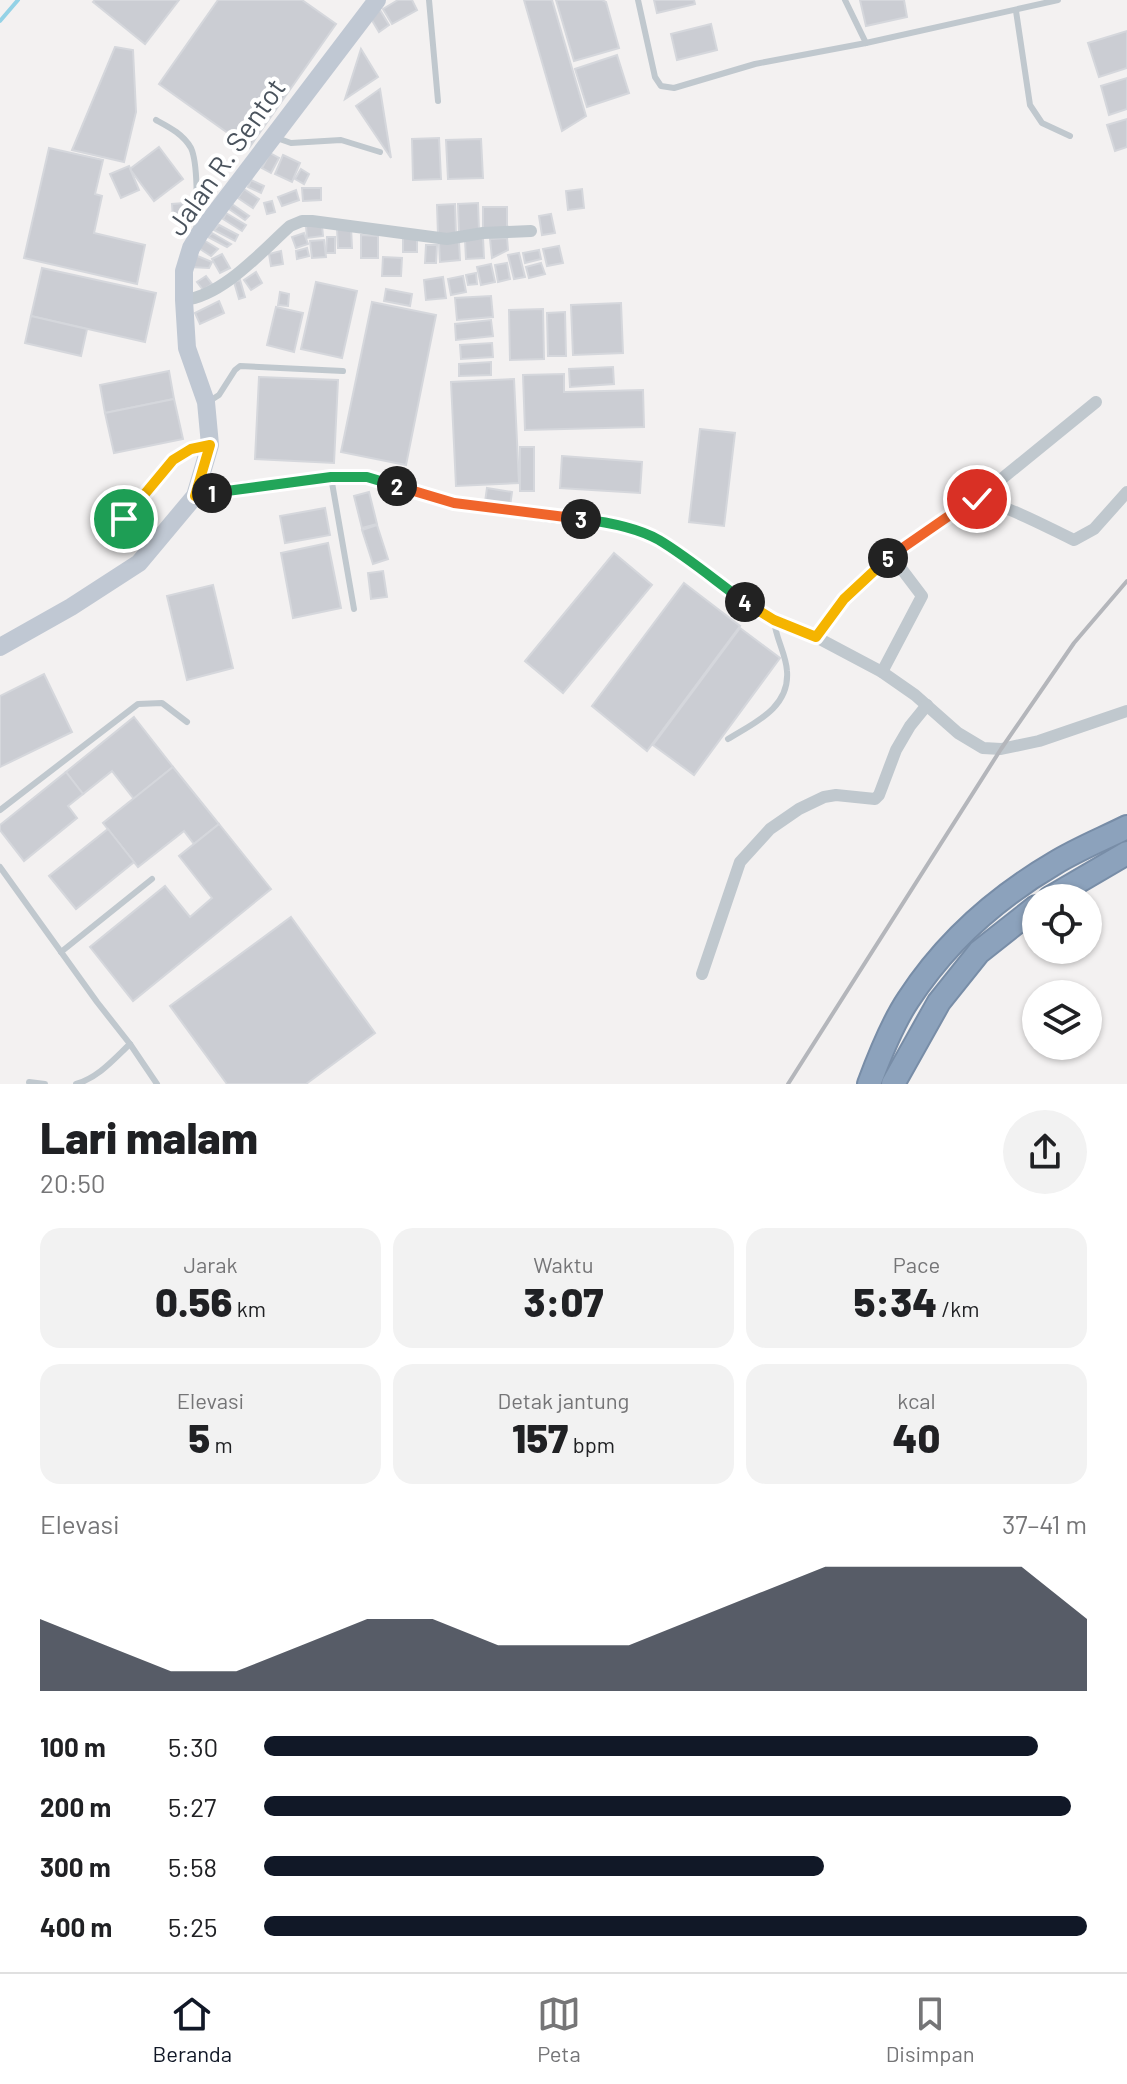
<!DOCTYPE html>
<html lang="id">
<meta charset="utf-8">
<style>
:root{--surface:#fff;--page:#f2f2f2;--text:#202124;--muted:#757577;--line:#e0e0e0;--accent:#111827}
body{margin:0;font-family:Barlow,sans-serif;background:var(--page);color:var(--text);height:100vh;display:flex;flex-direction:column;font-size:30px;white-space:nowrap}
*{box-sizing:border-box;margin:0}
p{font-size:26px;color:var(--muted)}
.icon{flex:none;width:44px;height:44px;fill:none;stroke:currentColor;stroke-width:2;stroke-linecap:round;stroke-linejoin:round}
.map{position:relative;height:1084px;overflow:hidden}
.panel{display:flex;flex-direction:column;background:var(--surface);flex:1}
.panel>*{flex:none}
.fabs{position:absolute;left:1022px;top:884px;display:grid;gap:16px}
.fabs a{display:grid;place-items:center;width:80px;height:80px;border-radius:50%;background:var(--surface);box-shadow:0 2px 6px #0004;font-size:40px}
.pin{position:absolute;display:grid;place-items:center;width:68px;height:68px;color:#fff;margin:-34px;border:4px solid #fff;border-radius:50%;box-shadow:0 2px 8px #0007}
.km{position:absolute;width:40px;height:40px;margin:-20px;border-radius:50%;background:#222;color:#fff;font-size:22px;line-height:40px;text-align:center}
.round{display:grid;place-items:center;flex:none;width:84px;height:84px;border-radius:42px;background:var(--page)}
.headline{display:flex;align-items:center;justify-content:space-between;height:136px;padding:0 40px}
h1{font-size:44px;font-weight:800;line-height:60px}
.stats{display:grid;grid-template-columns:repeat(3,1fr);gap:12px;height:136px;padding:8px 40px}
.stats div{display:grid;align-content:center;border-radius:20px;background:var(--page);text-align:center}
.stats b{font-size:40px;font-weight:800}
.stats small{font-size:22px;font-weight:400}
.stats p{font-size:22px}
.chart{height:224px;padding:16px 40px}
.chart p{display:flex;justify-content:space-between}
.chart svg{width:100%;height:144px;margin-top:8px;fill:var(--accent);opacity:.7}
ul{padding:0 40px;list-style:none;font-size:26px}
li{display:grid;grid-template-columns:128px 96px 1fr;align-items:center;height:60px}
li i{height:20px;border-radius:10px;background:var(--accent)}
.tab-bar{display:flex;justify-content:space-around;align-items:center;height:112px;border-top:2px solid var(--line);background:var(--surface);font-size:22px;color:var(--muted)}
.tab-bar a{display:grid;justify-items:center;gap:4px}
.tab-bar .on{color:var(--accent)}
.map>svg:first-child{display:block}
.lines{fill:none;stroke-linecap:round;stroke-linejoin:round}
.stream{stroke:#94d2e6;stroke-width:4}
.building{fill:#cbcdd3;stroke:#d5d7dc;stroke-width:2}
.highway-casing{stroke:#788da7;stroke-width:26}
.lane{stroke:#c0c8ce;stroke-width:6}
.street{stroke:#c0c8ce;stroke-width:12}
.secondary{stroke:#c0c8d3;stroke-width:18}
.highway{stroke:#8ca2bc;stroke-width:22}
.rail{stroke:#b4b6bb;stroke-width:4}
.split-1-casing{stroke:#fff;stroke-width:16}
.split-2-casing{stroke:#fff;stroke-width:16}
.split-3-casing{stroke:#fff;stroke-width:16}
.split-4-casing{stroke:#fff;stroke-width:16}
.split-5-casing{stroke:#fff;stroke-width:16}
.split-6-casing{stroke:#fff;stroke-width:16}
.split-1{stroke:#f5b400;stroke-width:10}
.split-2{stroke:#22a559;stroke-width:10}
.split-3{stroke:#f0652b;stroke-width:10}
.split-4{stroke:#22a559;stroke-width:10}
.split-5{stroke:#f5b400;stroke-width:10}
.split-6{stroke:#f0652b;stroke-width:10}
.labels{text-anchor:middle;stroke-width:8;stroke-linejoin:round;paint-order:stroke}
.street-label{font-size:28px;fill:#4a535d;stroke:#fff}
</style>
<div class="map">
<svg width="1127" height="1084" viewBox="0 0 1127 1084">
<rect width="100%" height="100%" fill="#f3f1f1"/>
<g class="lines">
<polyline class="stream" points="0,21 18,0"/>
</g>
<g class="building">
<polygon points="95,0 179,0 145,44 93,2"/>
<polygon points="218,0 302,0 336,24 249,148 159,84"/>
<polygon points="398,0 412,0 417,10 392,24 383,9"/>
<polygon points="524,0 552,0 586,116 562,131"/>
<polygon points="556,0 602,0 606,2 619,48 574,61"/>
<polygon points="654,0 694,0 695,4 657,13"/>
<polygon points="860,0 904,0 907,17 866,26"/>
<polygon points="380,10 389,25 379,32 370,17"/>
<polygon points="711,24 717,50 677,60 671,34"/>
<polygon points="1127,31 1127,68 1099,77 1088,43"/>
<polygon points="115,47 133,50 136,112 124,162 72,150"/>
<polygon points="361,49 378,77 345,99"/>
<polygon points="617,55 629,93 587,107 575,69"/>
<polygon points="1127,78 1127,109 1109,115 1101,86"/>
<polygon points="380,89 391,158 356,106"/>
<polygon points="1127,119 1127,147 1115,151 1107,125"/>
<polygon points="439,138 441,179 413,180 412,139"/>
<polygon points="481,139 483,178 448,179 446,140"/>
<polygon points="159,147 183,179 154,201 130,169"/>
<polygon points="49,148 103,160 95,194 102,196 94,233 145,245 137,284 24,258"/>
<polygon points="270,153 279,158 271,173 262,168"/>
<polygon points="283,155 300,163 292,182 275,174"/>
<polygon points="129,166 139,190 121,198 110,174"/>
<polygon points="301,169 309,174 304,184 295,179"/>
<polygon points="251,180 264,186 261,193 248,187"/>
<polygon points="302,188 321,188 321,200 303,201"/>
<polygon points="244,189 259,199 253,208 238,198"/>
<polygon points="582,189 584,208 568,210 566,191"/>
<polygon points="296,190 299,200 282,206 278,197"/>
<polygon points="272,201 275,212 267,214 264,203"/>
<polygon points="184,203 185,218 173,219 172,204"/>
<polygon points="478,203 479,231 459,232 458,204"/>
<polygon points="232,204 249,216 245,220 229,209"/>
<polygon points="455,204 456,235 438,235 437,205"/>
<rect x="483" y="207" width="24" height="22"/>
<polygon points="226,213 246,225 242,231 223,219"/>
<polygon points="551,214 555,233 542,235 539,216"/>
<polygon points="219,225 238,235 235,241 214,230"/>
<polygon points="322,225 323,236 307,238 306,226"/>
<polygon points="351,227 352,248 338,248 337,228"/>
<polygon points="212,233 231,244 227,247 208,237"/>
<polygon points="304,233 308,244 296,248 292,237"/>
<polygon points="361,235 378,236 378,258 361,258"/>
<polygon points="327,237 335,237 335,253 326,253"/>
<rect x="403" y="238" width="14" height="14"/>
<polygon points="483,238 484,258 466,259 465,240"/>
<polygon points="507,238 508,250 492,258 490,239"/>
<polygon points="202,239 218,249 211,256 197,247"/>
<polygon points="324,240 326,257 312,258 310,241"/>
<polygon points="459,242 460,260 440,262 439,243"/>
<polygon points="426,245 437,245 436,263 425,263"/>
<polygon points="559,246 563,263 547,266 543,249"/>
<polygon points="307,248 309,256 297,259 296,251"/>
<polygon points="539,250 541,259 525,263 523,253"/>
<polygon points="281,251 283,264 271,266 269,254"/>
<polygon points="519,253 525,277 514,279 508,255"/>
<polygon points="222,254 230,268 220,273 212,259"/>
<polygon points="195,255 212,262 209,268 190,267"/>
<polygon points="383,257 402,258 401,276 382,276"/>
<polygon points="507,263 510,279 498,282 495,265"/>
<polygon points="541,263 545,274 529,278 526,267"/>
<polygon points="491,264 495,282 481,285 477,267"/>
<polygon points="42,268 156,293 145,342 31,316"/>
<polygon points="256,272 262,283 251,290 244,280"/>
<polygon points="476,273 477,284 468,285 466,275"/>
<polygon points="206,276 212,284 203,290 197,282"/>
<polygon points="463,276 466,292 451,295 448,279"/>
<polygon points="443,277 446,298 426,300 424,280"/>
<polygon points="240,280 245,297 239,299 234,282"/>
<polygon points="316,282 357,291 342,358 301,349"/>
<polygon points="386,289 412,294 410,306 384,301"/>
<polygon points="280,292 289,294 288,306 278,305"/>
<polygon points="491,296 493,317 457,320 455,298"/>
<polygon points="219,301 224,313 200,324 195,313"/>
<polygon points="372,302 436,315 406,465 341,452"/>
<polygon points="621,303 623,353 573,355 571,305"/>
<polygon points="276,307 303,313 294,352 267,345"/>
<polygon points="543,309 544,359 510,360 509,310"/>
<polygon points="565,312 566,356 548,356 547,313"/>
<polygon points="31,316 87,329 81,356 25,343"/>
<polygon points="491,320 493,336 456,340 455,324"/>
<polygon points="492,343 493,357 461,359 460,345"/>
<polygon points="491,362 491,375 459,376 459,364"/>
<polygon points="613,367 614,384 570,387 569,369"/>
<polygon points="169,371 174,399 105,413 100,385"/>
<polygon points="564,374 564,392 643,390 644,427 525,430 523,375"/>
<polygon points="259,377 338,380 334,463 255,459"/>
<polygon points="514,379 519,483 456,486 451,382"/>
<polygon points="174,399 183,439 114,453 105,413"/>
<polygon points="700,429 735,433 724,526 689,522"/>
<rect x="520" y="447" width="14" height="44"/>
<polygon points="562,456 642,462 640,493 560,488"/>
<polygon points="487,488 512,492 510,506 485,502"/>
<polygon points="369,492 377,524 362,528 354,496"/>
<polygon points="325,508 330,535 285,543 280,516"/>
<polygon points="377,525 388,559 373,564 362,530"/>
<polygon points="328,543 341,608 293,618 281,553"/>
<polygon points="614,553 652,585 563,693 525,661"/>
<polygon points="383,571 387,597 371,599 368,573"/>
<polygon points="684,583 740,626 647,751 592,706"/>
<polygon points="213,585 233,668 187,680 167,596"/>
<polygon points="740,628 780,658 694,775 653,745"/>
<polygon points="44,674 72,732 0,767 0,696"/>
<polygon points="134,717 173,767 134,799 112,771 83,794 66,772"/>
<polygon points="173,767 219,824 194,844 184,831 138,867 103,823"/>
<polygon points="66,772 83,794 68,806 77,818 24,861 0,830 0,825"/>
<polygon points="219,824 271,889 133,1001 90,947 165,886 190,917 212,898 179,856"/>
<polygon points="108,829 134,862 76,909 49,876"/>
<polygon points="291,917 375,1033 306,1084 227,1084 170,1006"/>
</g>
<g class="lines">
<g class="highway-casing">
<g id="highway">
<polyline points="1050,898 1127,853"/>
<path d="M869,1084C879,1057 892,1024 908,1000C945,943 997,897 1055,863C1078,849 1103,839 1127,827"/>
<polyline points="893,1084 939,1002 979,952 1036,907"/>
</g>
</g>
<g class="lane">
<polyline points="429,0 438,101"/>
<polyline points="638,0 655,77 661,86 674,88 755,64 866,43 1058,0"/>
<polyline points="845,0 866,43"/>
<polyline points="1016,11 1030,105 1042,123 1070,136"/>
<path d="M156,120C169,127 183,134 191,148C198,163 197,208 196,225L198,229"/>
<polyline points="274,137 291,143 341,140 380,152"/>
<polyline points="208,402 219,395 235,370 240,366 343,371"/>
<polyline points="331,477 354,609"/>
<polyline points="124,519 173,460 191,449 205,446"/>
<path d="M728,739C754,723 790,708 787,671C786,654 776,639 774,621"/>
<polyline points="0,810 138,704 162,703 187,722"/>
<polyline points="0,867 97,1002 130,1044 157,1084"/>
<polyline points="61,952 152,879"/>
<polyline points="29,1082 45,1084"/>
<path d="M76,1084C98,1078 114,1059 130,1044"/>
</g>
<g class="street">
<path d="M184,300C223,296 262,251 290,226L302,221H312L447,239L483,233L531,231"/>
<polyline points="195,496 235,488 331,477 367,477 454,503 558,518 597,521 632,529 658,540 774,620 816,637 882,672 915,695 958,733 983,748 1001,749 1039,741 1127,711"/>
<polyline points="977,499 1096,402"/>
<path d="M816,637C838,607 861,578 891,555C916,536 943,520 969,502C988,494 1052,530 1074,540L1094,529L1127,492"/>
<polyline points="882,672 922,596 891,555"/>
<polyline points="702,974 740,862 770,829 799,809 824,797 836,795 875,799 879,795 896,750 910,726 927,705"/>
</g>
<polyline class="secondary" points="0,647 71,607 139,563 195,496 210,445 206,402 187,348 184,300 184,271 191,248 200,233 377,0"/>
<use href="#highway" class="highway"/>
<polyline class="rail" points="788,1084 1001,749 1074,643 1127,581"/>
</g>
<g class="lines">
<g class="split-1-casing">
<polyline id="split-1" points="124,519 173,460 191,449 210,445 195,496 212,493"/>
</g>
<g class="split-2-casing">
<polyline id="split-2" points="212,493 331,477 367,477 397,486"/>
</g>
<g class="split-3-casing">
<polyline id="split-3" points="397,486 454,503 581,519"/>
</g>
<g class="split-4-casing">
<path id="split-4" d="M581,519C607,522 636,527 659,540C689,558 717,582 745,602"/>
</g>
<g class="split-5-casing">
<polyline id="split-5" points="745,602 774,620 816,637 844,599 888,558"/>
</g>
<g class="split-6-casing">
<polyline id="split-6" points="888,558 969,502 977,499"/>
</g>
<use href="#split-1" class="split-1"/>
<use href="#split-2" class="split-2"/>
<use href="#split-3" class="split-3"/>
<use href="#split-4" class="split-4"/>
<use href="#split-5" class="split-5"/>
<use href="#split-6" class="split-6"/>
</g>
<g class="labels">
<g class="street-label">
<text transform="translate(226 157) rotate(-55)" y="10">Jalan R. Sentot</text>
</g>
</g>
</svg>
<div class="fabs">
<a><svg class="icon" aria-label="locate" viewBox="0 0 24 24"><circle cx="12" cy="12" r="6"/><path d="M12 2v4M12 18v4M2 12h4M18 12h4"/></svg></a>
<a><svg class="icon" aria-label="layers" viewBox="0 0 24 24"><path d="M12 4l9 5-9 5-9-5zM3 14l9 5 9-5"/></svg></a>
</div>
<div class="pin" style="left:124px;top:519px;background:#1e9e55"><svg class="icon" aria-label="arrive" viewBox="0 0 24 24"><path d="M6 21V4h12l-3 4 3 4H6"/></svg></div>
<div class="pin" style="left:977px;top:499px;background:#d93025"><svg class="icon" aria-label="check" viewBox="0 0 24 24"><path d="M5 12l5 5 9-10"/></svg></div>
<b class="km" style="left:212px;top:493px">1</b>
<b class="km" style="left:397px;top:486px">2</b>
<b class="km" style="left:581px;top:519px">3</b>
<b class="km" style="left:745px;top:602px">4</b>
<b class="km" style="left:888px;top:558px">5</b>
</div>
<section class="panel">
<div class="headline"><div><h1>Lari malam</h1><p>20:50</p></div><a class="round"><svg class="icon" aria-label="share" viewBox="0 0 24 24"><path d="M12 15V3M7 8l5-5 5 5M5 13v7h14v-7"/></svg></a></div>
<div class="stats">
<div><p>Jarak</p><b>0.56<small> km</small></b></div>
<div><p>Waktu</p><b>3:07</b></div>
<div><p>Pace</p><b>5:34<small> /km</small></b></div>
</div>
<div class="stats">
<div><p>Elevasi</p><b>5<small> m</small></b></div>
<div><p>Detak jantung</p><b>157<small> bpm</small></b></div>
<div><p>kcal</p><b>40</b></div>
</div>
<div class="chart"><p><span>Elevasi</span>37–41 m</p>
<svg viewBox="0 0 160 44" preserveAspectRatio="none"><path d="M0 44V22L10 30L20 38L30 38L40 30L50 22L60 22L70 30L80 30L90 30L100 22L110 14L120 6L130 6L140 6L150 6L160 22V44z"/></svg>
</div>
<ul>
<li><b>100 m</b>5:30<i style="width:94%"></i></li>
<li><b>200 m</b>5:27<i style="width:98%"></i></li>
<li><b>300 m</b>5:58<i style="width:68%"></i></li>
<li><b>400 m</b>5:25<i style="width:100%"></i></li>
</ul>
</section>
<nav class="tab-bar">
<a class="on"><svg class="icon" aria-label="home" viewBox="0 0 24 24"><path d="M3 11l9-7 9 7M6 9v11h12V9"/></svg>Beranda</a>
<a><svg class="icon" aria-label="map" viewBox="0 0 24 24"><path d="M3 6l6-2 6 2 6-2v14l-6 2-6-2-6 2zM9 4v14M15 6v14"/></svg>Peta</a>
<a><svg class="icon" aria-label="saved" viewBox="0 0 24 24"><path d="M7 4h10v16l-5-4-5 4z"/></svg>Disimpan</a>
</nav>
